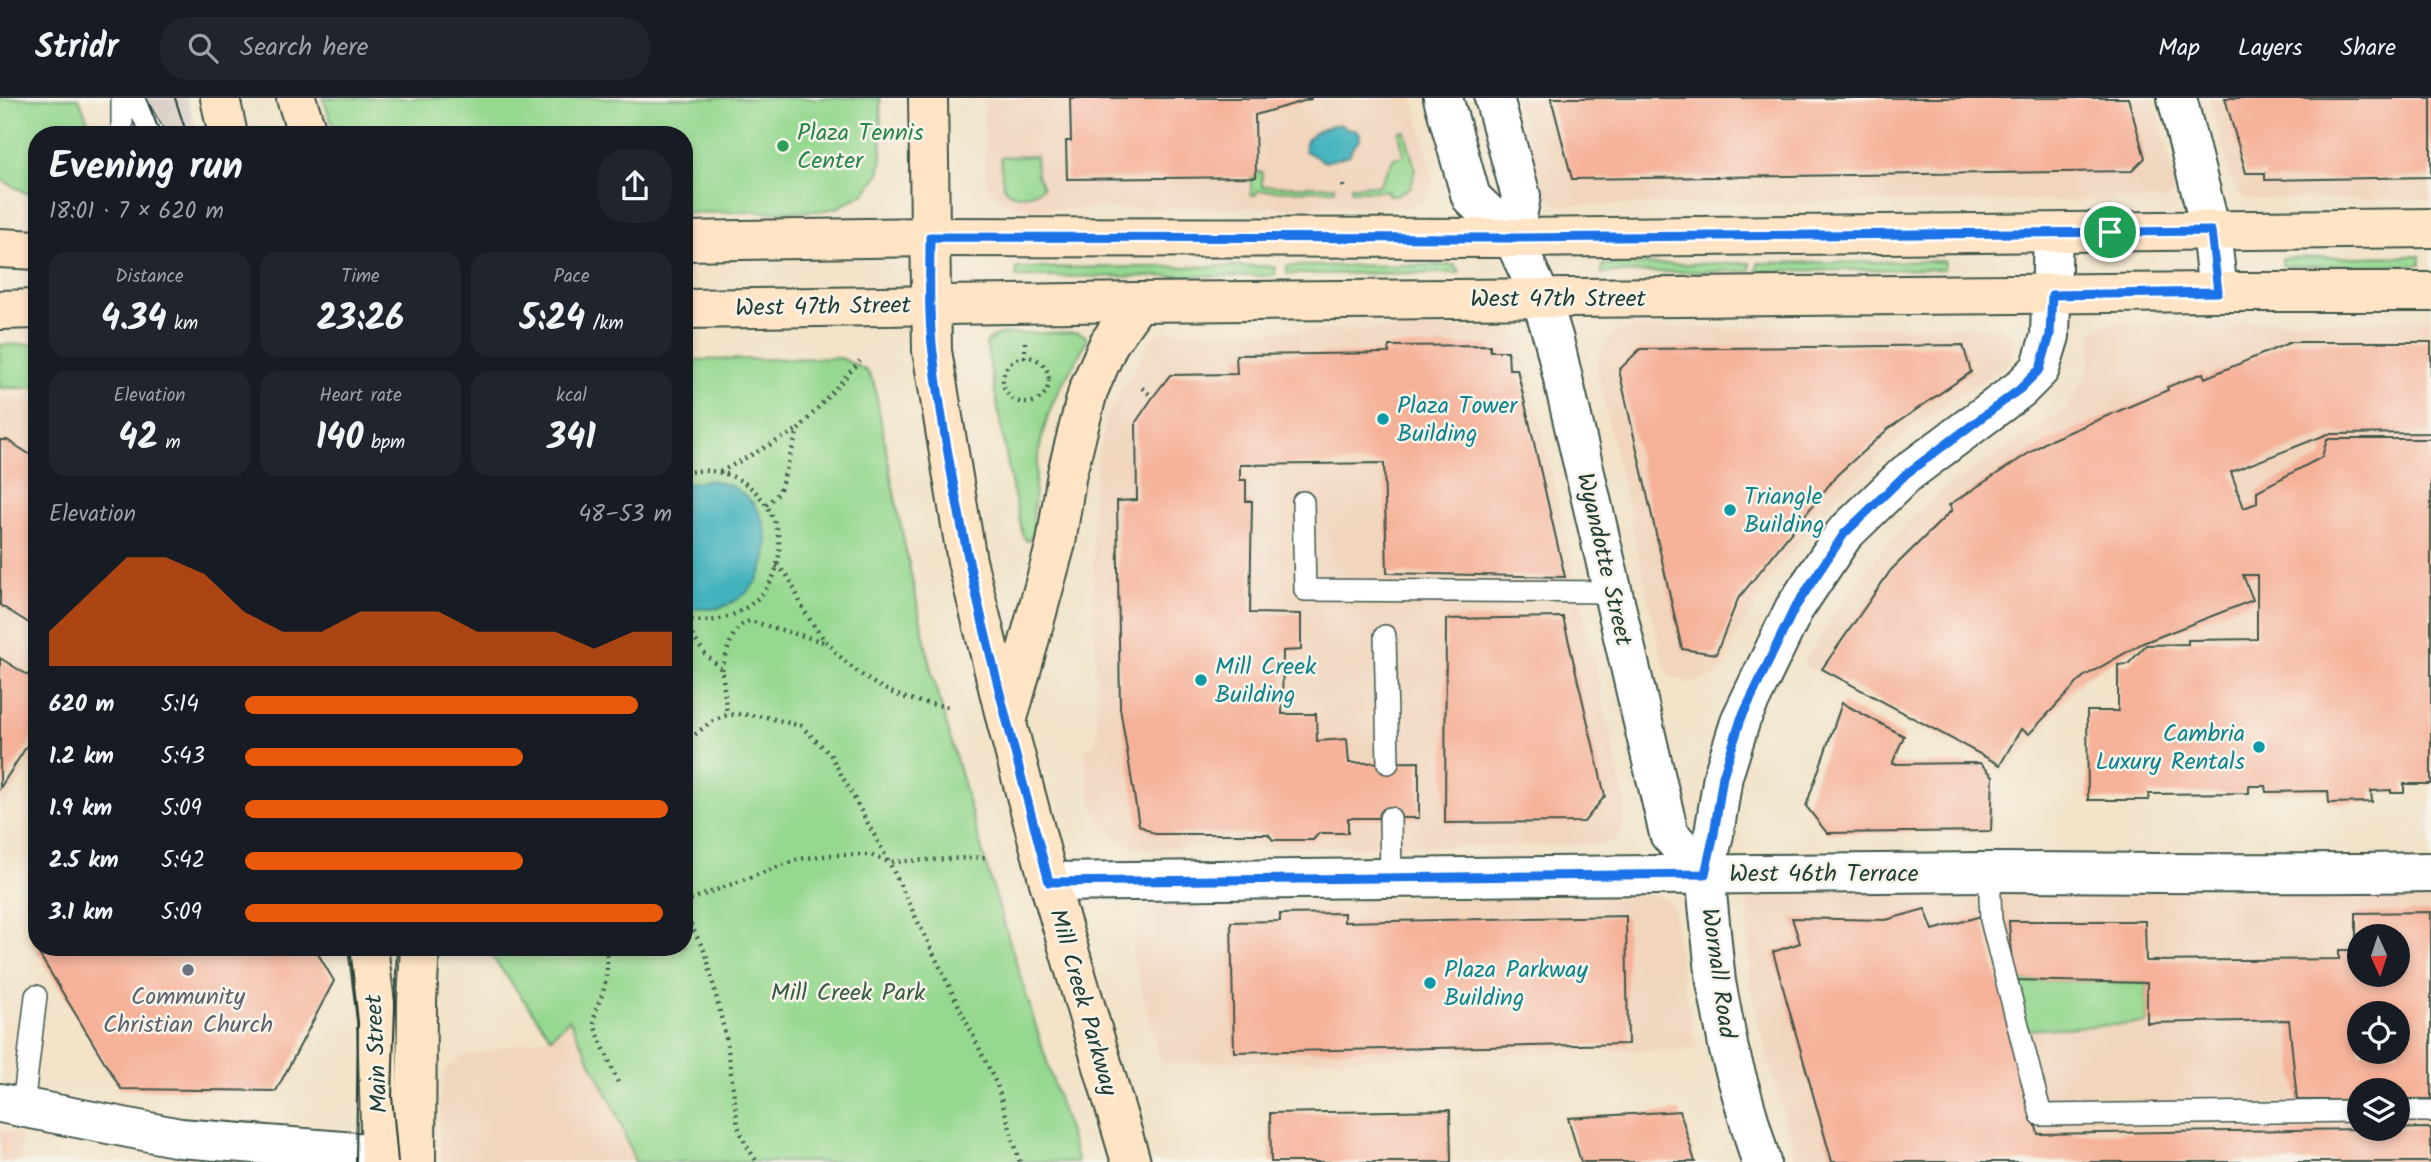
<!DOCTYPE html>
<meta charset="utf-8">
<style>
:root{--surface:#171b24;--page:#20242c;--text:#f1f3f6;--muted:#9ea1a6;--line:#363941;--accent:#ea580c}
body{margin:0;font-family:Kalam,sans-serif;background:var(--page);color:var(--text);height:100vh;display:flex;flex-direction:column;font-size:26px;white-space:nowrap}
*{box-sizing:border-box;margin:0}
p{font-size:23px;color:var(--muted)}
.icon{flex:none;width:38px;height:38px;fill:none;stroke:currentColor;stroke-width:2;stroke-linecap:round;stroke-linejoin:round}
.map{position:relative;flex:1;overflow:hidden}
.side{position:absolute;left:28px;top:28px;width:665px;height:830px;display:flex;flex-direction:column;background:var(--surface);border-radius:28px;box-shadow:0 4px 10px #0003}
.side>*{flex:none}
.needle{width:46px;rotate:177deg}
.tools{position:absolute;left:2347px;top:826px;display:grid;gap:14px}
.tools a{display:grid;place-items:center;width:63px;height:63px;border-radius:50%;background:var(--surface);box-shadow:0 4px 10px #0003;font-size:35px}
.pin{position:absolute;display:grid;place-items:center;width:60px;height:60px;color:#fff;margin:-30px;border:4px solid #fff;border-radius:50%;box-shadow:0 2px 7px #0007}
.round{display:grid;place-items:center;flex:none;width:74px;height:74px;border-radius:28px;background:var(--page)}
.overview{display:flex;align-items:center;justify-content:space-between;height:119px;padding:0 21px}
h1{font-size:38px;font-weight:700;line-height:52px}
.stats{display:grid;grid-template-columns:repeat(3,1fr);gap:10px;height:119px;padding:7px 21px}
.stats div{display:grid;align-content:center;border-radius:18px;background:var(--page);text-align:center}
.stats b{font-size:35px;font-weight:700}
.stats small{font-size:19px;font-weight:400}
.stats p{font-size:19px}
.chart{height:196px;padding:14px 21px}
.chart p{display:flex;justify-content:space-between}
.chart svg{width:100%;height:126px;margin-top:7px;fill:var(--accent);opacity:.7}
ul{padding:0 21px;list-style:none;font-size:23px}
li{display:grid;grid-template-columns:112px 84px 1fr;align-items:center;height:52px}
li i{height:18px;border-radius:9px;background:var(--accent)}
header{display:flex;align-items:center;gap:42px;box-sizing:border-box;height:98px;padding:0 35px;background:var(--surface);border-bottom:2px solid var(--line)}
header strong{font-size:33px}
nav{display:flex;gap:38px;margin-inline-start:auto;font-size:24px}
.search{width:490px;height:63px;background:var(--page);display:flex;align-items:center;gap:18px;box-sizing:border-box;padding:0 24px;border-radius:28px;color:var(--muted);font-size:26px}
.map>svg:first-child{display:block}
.built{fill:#f1d5bd;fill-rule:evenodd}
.industrial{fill:#cec1ba}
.green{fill:#95d890;stroke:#5a8a62;stroke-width:2}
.water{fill:#43b2be;stroke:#317879;stroke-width:2}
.building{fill:#f6b199;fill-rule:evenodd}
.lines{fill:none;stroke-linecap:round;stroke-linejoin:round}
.service-casing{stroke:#3f564a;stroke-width:24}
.minor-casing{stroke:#3f564a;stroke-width:42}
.secondary-casing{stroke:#3f564a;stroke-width:42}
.path{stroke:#3f564a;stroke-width:4.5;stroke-dasharray:2 5;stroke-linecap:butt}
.service{stroke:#fff;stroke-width:21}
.minor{stroke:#fff;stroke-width:38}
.secondary{stroke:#ffe4c6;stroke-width:38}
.tram{stroke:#1f3d34;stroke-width:2}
.route-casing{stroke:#fff;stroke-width:14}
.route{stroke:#1a73e8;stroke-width:9}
.leisure-dot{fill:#2e9e5b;stroke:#f7f3e8;stroke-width:2.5}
.culture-dot{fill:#0f9aa8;stroke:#f7f3e8;stroke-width:2.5}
.worship-dot{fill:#6b7280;stroke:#f7f3e8;stroke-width:2.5}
.labels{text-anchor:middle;stroke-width:5;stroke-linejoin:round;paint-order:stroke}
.leisure-label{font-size:24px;fill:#27864d;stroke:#f7f3e8;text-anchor:start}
.street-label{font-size:24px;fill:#1f3d34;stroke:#f7f3e8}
.culture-label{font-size:24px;fill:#0d838f;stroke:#f7f3e8;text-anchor:start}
.park-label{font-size:24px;fill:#375c46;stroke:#f7f3e8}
.worship-label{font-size:24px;fill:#5b616d;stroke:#f7f3e8}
</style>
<header>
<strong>Stridr</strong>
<div class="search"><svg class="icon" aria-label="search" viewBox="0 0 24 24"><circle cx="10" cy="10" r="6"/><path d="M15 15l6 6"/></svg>Search here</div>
<nav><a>Map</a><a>Layers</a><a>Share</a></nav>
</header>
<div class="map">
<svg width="2431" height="1064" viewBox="0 0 2431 1064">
<rect width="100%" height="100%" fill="#f7f3e8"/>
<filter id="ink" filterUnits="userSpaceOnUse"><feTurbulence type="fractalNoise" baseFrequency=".0143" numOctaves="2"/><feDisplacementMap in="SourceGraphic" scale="14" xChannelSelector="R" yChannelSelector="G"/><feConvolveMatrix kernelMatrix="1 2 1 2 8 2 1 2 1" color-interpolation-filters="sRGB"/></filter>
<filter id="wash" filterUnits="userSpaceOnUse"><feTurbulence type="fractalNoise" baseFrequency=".00686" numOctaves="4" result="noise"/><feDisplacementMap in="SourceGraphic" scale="28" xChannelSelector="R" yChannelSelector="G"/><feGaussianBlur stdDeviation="1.57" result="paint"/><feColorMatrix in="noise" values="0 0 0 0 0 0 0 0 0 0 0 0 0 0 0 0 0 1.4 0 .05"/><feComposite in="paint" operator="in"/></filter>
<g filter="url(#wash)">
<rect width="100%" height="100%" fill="#f2e3c9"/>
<g class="built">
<polygon points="983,0 1413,0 1428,57 1433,88 1431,95 1423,105 1405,109 1027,111 1006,106 990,91 986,83"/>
<polygon points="1517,0 2154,0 2177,86 2171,101 2162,102 1561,107 1551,103 1541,90"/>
<polygon points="2209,0 2431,0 2431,101 2243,101 2230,79"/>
<polygon points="2431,222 2431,540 2146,545 2085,581 2004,676 1802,566 1865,472 1912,419 1946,390 2065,312 2084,284 2089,270 2092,236 2099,229 2113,225"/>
<polygon points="2001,229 2011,238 2013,243 2013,255 2008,265 1913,328 1834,400 1776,474 1738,535 1722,571 1716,577 1706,582 1691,584 1679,582 1670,577 1662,561 1597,274 1596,266 1600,254 1609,241 1618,234 1636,230"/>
<polygon points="1493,230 1513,233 1523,247 1625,702 1625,718 1620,736 1615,743 1601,747 1144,750 1126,747 1118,742 1101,726 1090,698 1087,681 1085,652 1097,645 1092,412 1097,362 1108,316 1153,239 1160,235 1169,234"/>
<polygon points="0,301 37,301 37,667 29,668 0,713"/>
<path d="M1766,793H2431V1064H1797L1756,919L1749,879L1748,804L1754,796ZM2359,838H2398V877H2359ZM2359,915H2398V954H2359ZM2359,992H2398V1031H2359Z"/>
<polygon points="1654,797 1667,801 1673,809 1683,885 1697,951 1161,966 1133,859 1133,842 1140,825 1152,811 1167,805"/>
<polygon points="569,920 615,1011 635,1064 441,1064 440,1002 445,972 463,958 551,939"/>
<polygon points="0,1031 21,1037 21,1064 0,1064"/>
</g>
<polygon class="industrial" points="136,0 187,0 198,37 149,37"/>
<g class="green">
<polygon points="0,0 79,0 87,21 88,37 37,37 37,96 26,95 0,81"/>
<polygon points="323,0 880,0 882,59 879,76 865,95 839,109 822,113 684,115 684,37 336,37"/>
<polygon points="1405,33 1415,71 1411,89 1396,97 1388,97 1388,93 1352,93 1351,88 1379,87 1394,60 1404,58 1399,34"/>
<path d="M1036,58L1037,77L1043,90C1031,98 1007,103 1003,84C1001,76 1002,67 1001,59Z"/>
<polygon points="1256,74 1262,74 1262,88 1335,88 1335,92 1257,93 1256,97 1251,97 1251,78 1256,79"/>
<polygon points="2420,158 2420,167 2282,168 2282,160"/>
<polygon points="1945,163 1944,171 1757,173 1758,165"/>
<polygon points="1750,165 1750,173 1602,175 1602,167"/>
<polygon points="1455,167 1460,175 1287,176 1287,168"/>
<polygon points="1275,168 1275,178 1016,179 1016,170"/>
<path d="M1078,234L1086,238V243C1077,264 1063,281 1054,302C1035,345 1034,391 1033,437L1030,442L1027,443L1023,438L1011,384L986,245L998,236Z"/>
<polygon points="37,246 37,290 0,290 0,247"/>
<polygon points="841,260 867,273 874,285 896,405 932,576 989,777 1078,1064 635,1064 615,1011 569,921 551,939 485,849 684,849 684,262"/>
<polygon points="2013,882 2147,885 2147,925 2026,932"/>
</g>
<g class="water">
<path d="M1340,26C1346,32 1353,30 1360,35V41L1351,51L1350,57L1325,64L1305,53C1304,34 1324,30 1340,26Z"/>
<path d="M710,382C717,384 725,385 731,388C781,413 778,484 729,506C716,513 701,511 687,510L684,509V386Z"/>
</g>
<g id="blocks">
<g class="building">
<polygon points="1070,0 1311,0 1311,1 1255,17 1256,79 1067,81 1066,43 1071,43"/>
<polygon points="1551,0 2128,0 2145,60 2132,73 1572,81"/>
<polygon points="2225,0 2431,0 2431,79 2265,82 2265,75 2246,75"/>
<polygon points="2291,244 2431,244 2431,335 2328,336 2231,374 2244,410 2257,405 2257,393 2322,359 2327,341 2431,341 2431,686 2404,686 2404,695 2391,695 2391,692 2371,693 2372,704 2329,705 2328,693 2266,694 2265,688 2249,688 2249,695 2149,696 2149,702 2088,702 2087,613 2118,613 2118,567 2128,566 2146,547 2188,546 2188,542 2257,541 2257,477 2243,477 2253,502 2143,545 2083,579 2029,636 2021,631 2000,667 1822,571 1891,472 1952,412 1949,407 2046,344 2168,292 2167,289 2203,275 2205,280"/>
<polygon points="1490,247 1490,253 1508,253 1509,271 1517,271 1565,479 1387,475 1384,365 1240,367 1240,382 1246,382 1246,403 1252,403 1250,515 1301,516 1301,552 1283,553 1282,616 1316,616 1317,643 1347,641 1349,665 1419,664 1419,720 1348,720 1348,735 1319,735 1313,742 1273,742 1268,736 1155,736 1139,727 1120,610 1117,403 1137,402 1136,324 1153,299 1170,277 1237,276 1236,257 1389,255 1389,248"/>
<polygon points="1963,247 1971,274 1888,331 1837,377 1738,501 1716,556 1682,551 1619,272 1640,251"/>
<polygon points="0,342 7,342 37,361 37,530 0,507"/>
<polygon points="1563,519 1605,698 1584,724 1445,725 1446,521"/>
<polygon points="0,560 37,583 37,632 0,690"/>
<polygon points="1842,605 1904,638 1892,666 1980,665 1993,678 1991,733 1827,735 1806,708"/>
<polygon points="35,779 37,779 37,849 314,849 334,883 276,993 121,991 30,841"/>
<polygon points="1925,811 1933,832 1981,818 2038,1036 2431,1030 2431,1064 1832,1064 1773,854 1800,845 1792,820 1886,822"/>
<path d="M2431,814V1001H2398V992H2359V1002H2297L2289,922L2147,925V885L2013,882L2009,823H2145L2146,863L2339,861V852H2356V815ZM2359,838H2398V877H2359ZM2359,915H2398V954H2359Z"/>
<polygon points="1344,815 1344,824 1626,818 1628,946 1234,954 1231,824 1280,823 1280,816"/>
<polygon points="1450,1012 1451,1064 1271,1064 1270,1015"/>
<polygon points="1680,1013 1695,1064 1581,1064 1568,1020"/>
</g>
</g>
</g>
<g filter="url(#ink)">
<use href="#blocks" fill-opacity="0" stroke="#3f564a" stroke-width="2"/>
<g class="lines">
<g class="service-casing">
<g id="service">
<polyline points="122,0 122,37"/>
<polyline points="133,0 154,37"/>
<polyline points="1303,404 1305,492 1613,494"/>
<polyline points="1385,538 1388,665"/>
<polyline points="1390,720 1391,780"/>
<polyline points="1989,774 1991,822 2041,1017 2359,1013"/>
<polyline points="23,1009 36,898"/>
<polyline points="2398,1013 2431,1013"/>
</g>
</g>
<g class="minor-casing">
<g id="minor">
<polyline points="1443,0 1471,99 1513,140 1541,200 1554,242 1669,736 1705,776"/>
<polyline points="1494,0 1521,98 1513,140"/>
<polyline points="2177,0 2211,133 2218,194"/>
<path d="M1049,784C1362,781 1674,775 1987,774C2135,774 2283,777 2431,774"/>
<polyline points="0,1005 180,1040 381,1056"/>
<polyline points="1761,1064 1729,952 1716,884 1705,776 1714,736 1723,678 1741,621 1794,511 1844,436 1906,376 2020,291 2040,271 2050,238 2053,135"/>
</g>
</g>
<g class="secondary-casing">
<g id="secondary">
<polyline points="220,0 228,37"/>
<polyline points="296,0 308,37"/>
<polyline points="928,0 932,253 967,463 1007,626 1049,784 1131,1064"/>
<polyline points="684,143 930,139 1513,140 2431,130"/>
<polyline points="0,150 37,152"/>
<polyline points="684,211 1138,204 2218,194 2431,194"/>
<polyline points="0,212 37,211"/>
<polyline points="1007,624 1056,445 1067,375 1088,293 1109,245 1138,204"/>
<polyline points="368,849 377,922 381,1064"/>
<polyline points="416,1064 417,904 420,849"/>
</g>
</g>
<g class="path">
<polyline points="1343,87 1344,92"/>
<polyline points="1025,244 1025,260"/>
<circle cx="1026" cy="282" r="23"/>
<polyline points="1142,290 1153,299"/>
<polyline points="720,374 797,332"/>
<path d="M684,375C769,355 817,469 742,512C723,523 705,525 684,521"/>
<polyline points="766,407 779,395 798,332 860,263"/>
<path d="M776,468C792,477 795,496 804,512C827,552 867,590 913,602C925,605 938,607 950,609"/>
<polyline points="684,526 705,556 722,572 727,617"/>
<path d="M722,572C727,555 731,528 750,523L824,544"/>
<polyline points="684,645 711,624 727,617 741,616 766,619 801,628 830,656 889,764 997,987 1020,1064"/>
<polyline points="684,804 799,761 831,757 870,757 889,764 989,759"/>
<polyline points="684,814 706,856 727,944 738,1028 745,1045 757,1064"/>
<polyline points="607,849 607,875 603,895 595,914 594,927 619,987"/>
</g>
<use href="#service" class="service"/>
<use href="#minor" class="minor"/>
<use href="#secondary" class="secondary"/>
<g class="tram">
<polyline points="146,0 161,37"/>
<polyline points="175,0 187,37"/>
<polyline points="350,849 358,924 356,1064"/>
<polyline points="397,849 392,998 398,1064"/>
</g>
</g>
</g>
<g class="lines" filter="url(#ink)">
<g class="route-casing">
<path id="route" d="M2211,133L2218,194L2052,197L2050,237L2040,271L2020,291L1906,376L1844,436L1794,511L1741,621L1723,678L1714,736L1705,776L1049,784C1003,610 955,435 933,255C928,217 930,177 930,139L1513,140Z"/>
</g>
<use href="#route" class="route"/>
</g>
<circle class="leisure-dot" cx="783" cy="48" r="7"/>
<g class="culture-dot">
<circle cx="1383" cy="321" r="7"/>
<circle cx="1730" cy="412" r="7"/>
<circle cx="1201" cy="582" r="7"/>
<circle cx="2259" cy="649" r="7"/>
<circle cx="1430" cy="885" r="7"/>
</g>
<circle class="worship-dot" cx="188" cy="872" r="7"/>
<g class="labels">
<g class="leisure-label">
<text x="797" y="42">Plaza Tennis<tspan x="797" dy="28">Center</tspan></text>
</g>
<g class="street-label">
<text x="1558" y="208">West 47th Street</text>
<text transform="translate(823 208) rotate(-1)" y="8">West 47th Street</text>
<text transform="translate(1605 461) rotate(77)" y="8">Wyandotte Street</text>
<text x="1824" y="783">West 46th Terrace</text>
<text transform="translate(1719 875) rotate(82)" y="8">Wornall Road</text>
<text transform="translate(1084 904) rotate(74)" y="8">Mill Creek Parkway</text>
<text transform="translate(376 956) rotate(-93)" y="8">Main Street</text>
</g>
<g class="culture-label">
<text x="1397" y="315">Plaza Tower<tspan x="1397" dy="28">Building</tspan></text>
<text x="1744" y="406">Triangle<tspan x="1744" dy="28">Building</tspan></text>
<text x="1215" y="576">Mill Creek<tspan x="1215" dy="28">Building</tspan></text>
<text x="2245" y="643" text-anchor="end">Cambria<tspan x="2245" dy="28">Luxury Rentals</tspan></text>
<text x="1444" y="879">Plaza Parkway<tspan x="1444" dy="28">Building</tspan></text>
</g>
<g class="park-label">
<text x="848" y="902">Mill Creek Park</text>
</g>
<g class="worship-label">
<text x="188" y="906">Community<tspan x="188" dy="28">Christian Church</tspan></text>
</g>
</g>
</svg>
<div class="tools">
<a><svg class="needle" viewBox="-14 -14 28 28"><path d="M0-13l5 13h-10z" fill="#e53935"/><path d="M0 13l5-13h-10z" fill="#9ea1a6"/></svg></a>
<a><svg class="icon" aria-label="locate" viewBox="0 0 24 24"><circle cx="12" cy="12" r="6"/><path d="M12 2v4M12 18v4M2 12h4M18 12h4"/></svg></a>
<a><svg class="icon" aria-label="layers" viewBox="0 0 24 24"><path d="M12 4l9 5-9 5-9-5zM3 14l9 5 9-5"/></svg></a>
</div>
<div class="pin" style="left:2110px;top:134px;background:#1e9e55"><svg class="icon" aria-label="arrive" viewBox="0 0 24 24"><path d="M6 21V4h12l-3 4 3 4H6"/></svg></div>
<section class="side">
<div class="overview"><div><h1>Evening run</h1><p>18:01 · 7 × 620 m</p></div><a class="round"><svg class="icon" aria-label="share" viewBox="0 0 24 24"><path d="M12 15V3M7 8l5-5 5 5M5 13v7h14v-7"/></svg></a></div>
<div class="stats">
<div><p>Distance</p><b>4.34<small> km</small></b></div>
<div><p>Time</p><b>23:26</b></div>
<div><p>Pace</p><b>5:24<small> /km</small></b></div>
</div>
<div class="stats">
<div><p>Elevation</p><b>42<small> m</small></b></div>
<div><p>Heart rate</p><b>140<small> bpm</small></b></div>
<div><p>kcal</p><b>341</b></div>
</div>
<div class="chart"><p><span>Elevation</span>48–53 m</p>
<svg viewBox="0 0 160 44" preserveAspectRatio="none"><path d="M0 44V32L10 19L20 6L30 6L40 12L50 25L60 32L70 32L80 25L90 25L100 25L110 32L120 32L130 32L140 38L150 32L160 32V44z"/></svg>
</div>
<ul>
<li><b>620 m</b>5:14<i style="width:92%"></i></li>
<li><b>1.2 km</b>5:43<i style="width:65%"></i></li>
<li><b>1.9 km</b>5:09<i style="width:99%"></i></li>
<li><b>2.5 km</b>5:42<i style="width:65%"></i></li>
<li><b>3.1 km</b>5:09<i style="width:98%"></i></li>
</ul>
</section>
</div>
